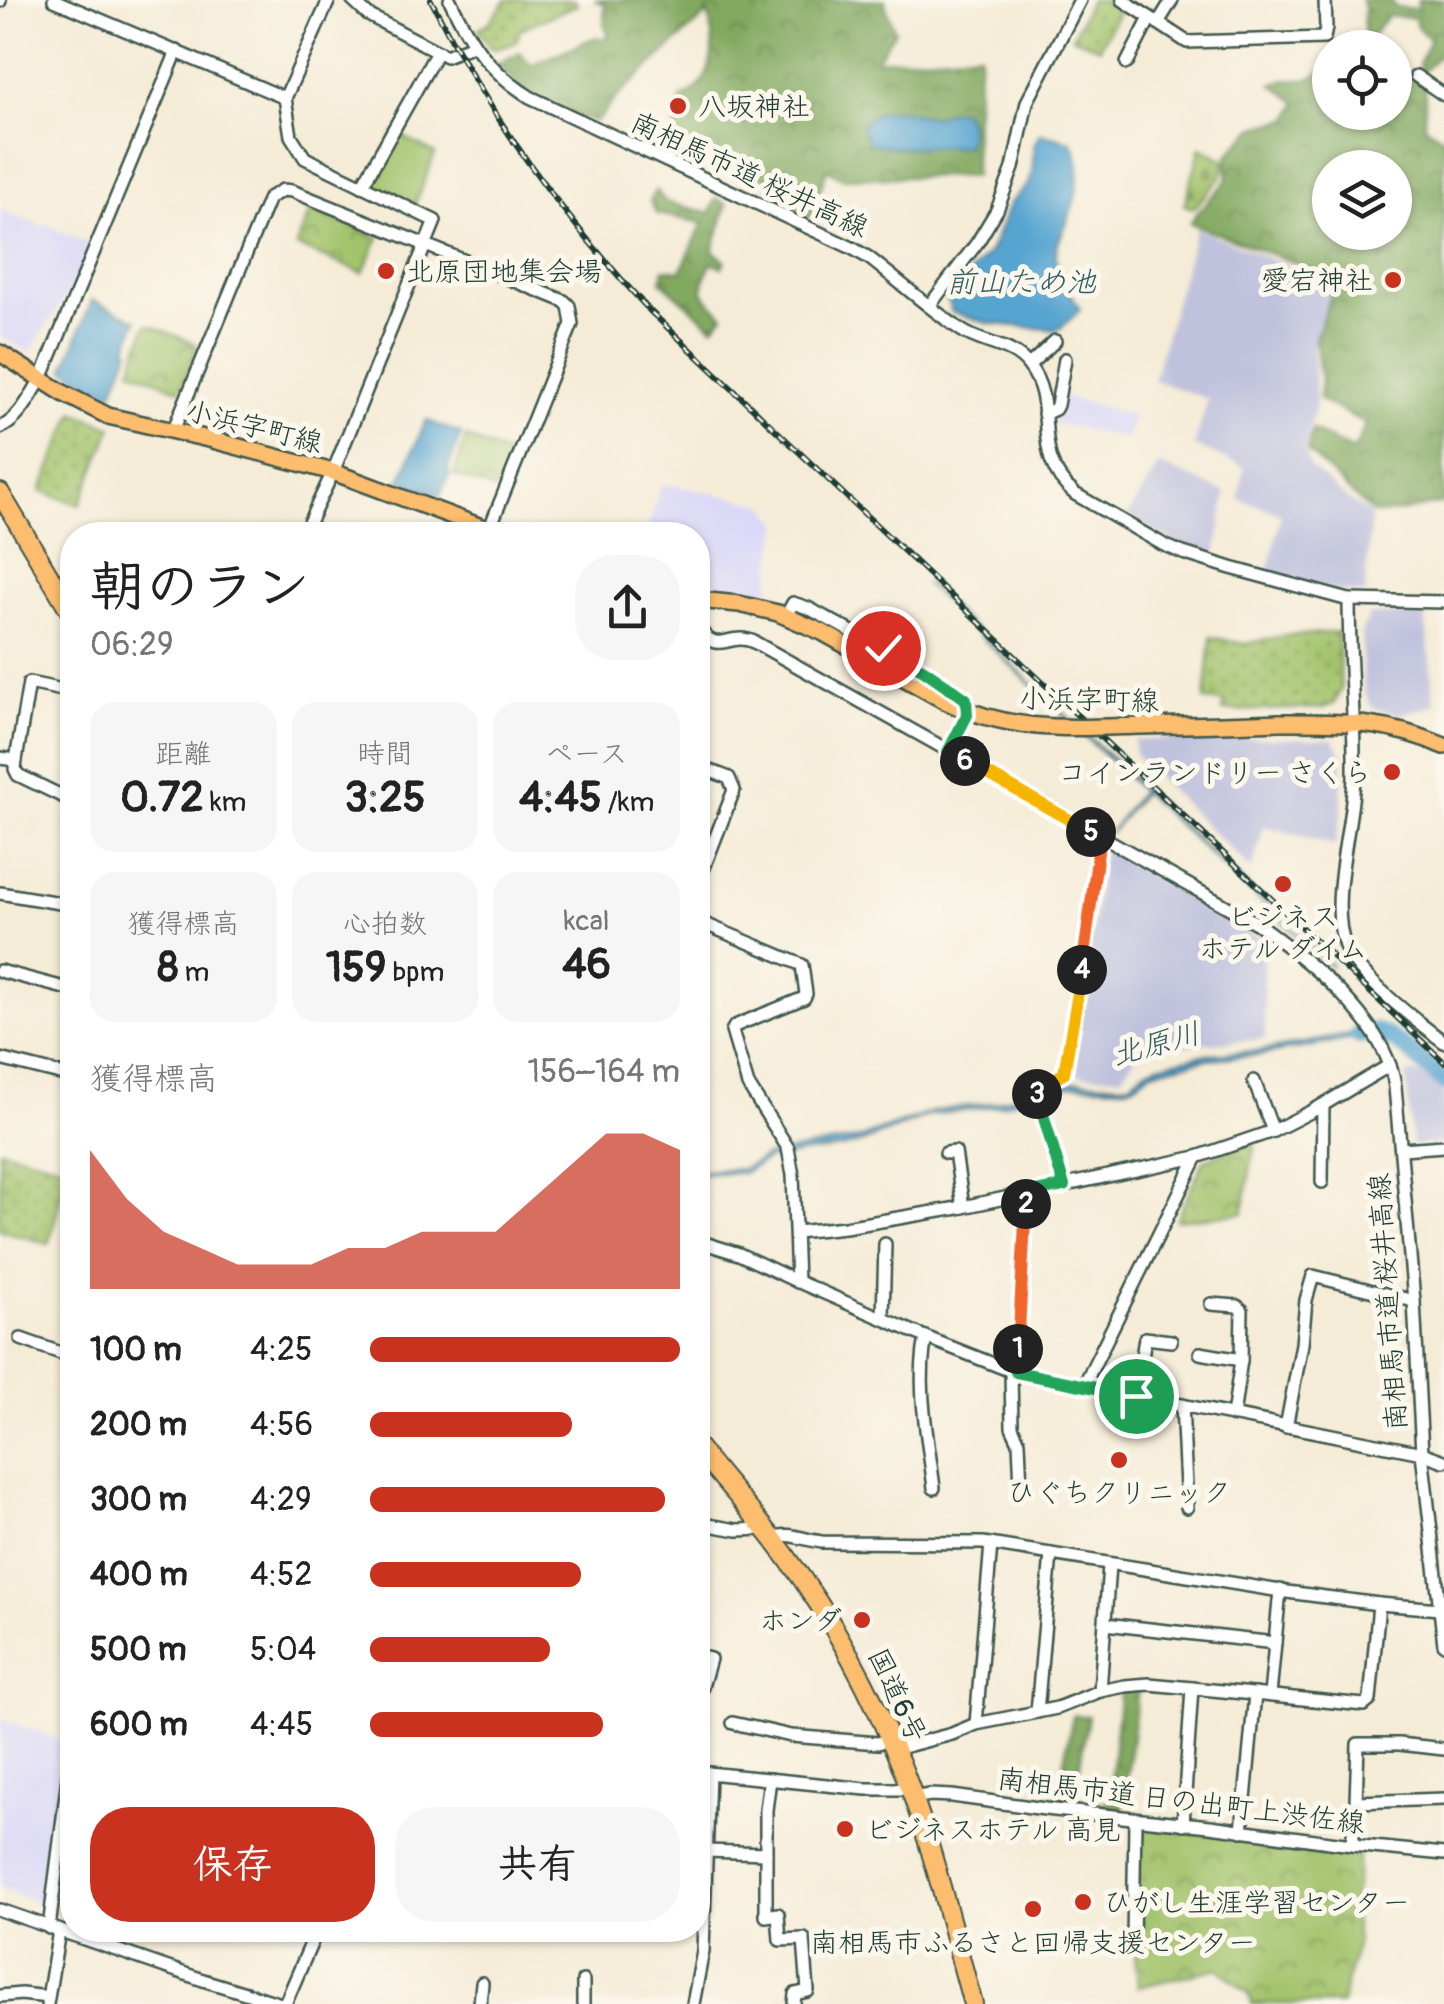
<!DOCTYPE html>
<html lang="ja">
<meta charset="utf-8">
<style>
:root{--surface:#fff;--page:#f6f6f6;--text:#222;--muted:#767676;--accent:#c8321e}
body{margin:0;font-family:Pangolin,"Klee One",sans-serif;background:var(--page);color:var(--text);height:100vh;display:flex;flex-direction:column;font-size:38px;white-space:nowrap}
*{box-sizing:border-box;margin:0}
p{font-size:32px;color:var(--muted)}
.icon{flex:none;width:55px;height:55px;fill:none;stroke:currentColor;stroke-width:2;stroke-linecap:round;stroke-linejoin:round}
.map{position:relative;flex:1;overflow:hidden}
.side{position:absolute;left:60px;top:522px;width:650px;height:1420px;display:flex;flex-direction:column;background:var(--surface);border-radius:40px;box-shadow:0 2px 8px #0004}
.side>*{flex:none}
.fabs{position:absolute;left:1312px;top:30px;display:grid;gap:20px}
.fabs a{display:grid;place-items:center;width:100px;height:100px;border-radius:50%;background:var(--surface);box-shadow:0 2px 8px #0004;font-size:50px}
.pin{position:absolute;display:grid;place-items:center;width:85px;height:85px;color:#fff;margin:-42px;border:5px solid #fff;border-radius:50%;box-shadow:0 2px 10px #0007}
.km{position:absolute;width:50px;height:50px;margin:-25px;border-radius:50%;background:#222;color:#fff;font-size:28px;line-height:50px;text-align:center}
.round{display:grid;place-items:center;flex:none;width:105px;height:105px;border-radius:40px;background:var(--page)}
.headline{display:flex;align-items:center;justify-content:space-between;height:170px;padding:0 30px}
h1{font-size:55px;font-weight:700;line-height:75px}
.metrics{display:grid;grid-template-columns:repeat(3,1fr);gap:15px;height:170px;padding:10px 30px}
.metrics div{display:grid;align-content:center;border-radius:25px;background:var(--page);text-align:center}
.metrics b{font-size:42px;font-weight:700}
.metrics small{font-size:28px;font-weight:400}
.metrics p{font-size:28px}
.chart{height:280px;padding:20px 30px}
.chart p{display:flex;justify-content:space-between}
.chart svg{width:100%;height:180px;margin-top:10px;fill:var(--accent);opacity:.7}
.action{display:flex;gap:20px;margin-top:auto;padding:20px 30px}
.action a{flex:1;height:115px;border-radius:40px;background:var(--accent);color:#fff;font-size:40px;font-weight:700;line-height:115px;text-align:center}
.action a+a{background:var(--page);color:var(--text)}
ul{padding:0 30px;list-style:none;font-size:32px}
li{display:grid;grid-template-columns:160px 120px 1fr;align-items:center;height:75px}
li i{height:25px;border-radius:12px;background:var(--accent)}
.map>svg:first-child{display:block}
.built{fill:#d9d7f8}
.industrial{fill:#c0c2dd}
.grass{fill:url(#grass-dots);stroke:#618050;stroke-width:2.5}
.forest{fill:url(#forest-crowns);stroke:#50734a;stroke-width:2.5;fill-rule:evenodd}
.cemetery{fill:url(#cemetery-stones);stroke:#618050;stroke-width:2.5}
.park{fill:url(#park-crowns);stroke:#618050;stroke-width:2.5}
.garden{fill:#a3c36c;stroke:#618050;stroke-width:2.5}
.water{fill:#57a4d0;stroke:#3b7082;stroke-width:2.5}
.lines{fill:none;stroke-linecap:round;stroke-linejoin:round}
.river{stroke:#57a4d0;stroke-width:18}
.minor-casing{stroke:#3f574c;stroke-width:16}
.major-casing{stroke:#3f574c;stroke-width:20}
.highway-casing{stroke:#3f574c;stroke-width:22}
.minor{stroke:#fff;stroke-width:11}
.major{stroke:#fcbd6e;stroke-width:15}
.highway{stroke:#fcbd6e;stroke-width:18}
.rail-casing{stroke:#1f3d34;stroke-width:6}
.rail{stroke:#fbf7ec;stroke-width:2.5;stroke-dasharray:8;stroke-linecap:butt}
.major-bridge-casing{stroke:#3f574c;stroke-width:20;stroke-linecap:butt}
.major-bridge{stroke:#fcbd6e;stroke-width:15}
.split-1-casing{stroke:#fff;stroke-width:20}
.split-2-casing{stroke:#fff;stroke-width:20}
.split-3-casing{stroke:#fff;stroke-width:20}
.split-4-casing{stroke:#fff;stroke-width:20}
.split-5-casing{stroke:#fff;stroke-width:20}
.split-6-casing{stroke:#fff;stroke-width:20}
.split-7-casing{stroke:#fff;stroke-width:20}
.split-1{stroke:#22a559;stroke-width:12}
.split-2{stroke:#f0652b;stroke-width:12}
.split-3{stroke:#22a559;stroke-width:12}
.split-4{stroke:#f5b400;stroke-width:12}
.split-5{stroke:#f0652b;stroke-width:12}
.split-6{stroke:#f5b400;stroke-width:12}
.split-7{stroke:#22a559;stroke-width:12}
.poi-dot{fill:#c8321e;stroke:#fbf7ec;stroke-width:4}
.labels{text-anchor:middle;stroke-width:10;stroke-linejoin:round;paint-order:stroke}
.poi-label{font-size:28px;fill:#1f3d34;stroke:#fbf7ec;text-anchor:start}
.street-label{font-size:28px;fill:#1f3d34;stroke:#fbf7ec}
.water-label{font-size:30px;font-style:italic;fill:#305c63;stroke:#fbf7ec}
</style>
<div class="map">
<svg width="1444" height="2004" viewBox="0 0 1444 2004">
<defs>
<pattern id="grass-dots" width="8" height="8" patternUnits="userSpaceOnUse" patternTransform="scale(2.5)"><rect width="8" height="8" fill="#a3c36c"/><path d="M2 2h.1M6 6h.1" fill="none" stroke="#84a05a" stroke-width="1.8" stroke-linecap="round"/></pattern>
<pattern id="forest-crowns" width="20" height="18" patternUnits="userSpaceOnUse" patternTransform="scale(2.5)"><rect width="20" height="18" fill="#82a960"/><path d="M2 6a3 3 0 1 1 6 0M12 15a3 3 0 1 1 6 0" fill="none" stroke="#6a8b50"/></pattern>
<pattern id="cemetery-stones" width="16" height="16" patternUnits="userSpaceOnUse" patternTransform="scale(2.5)"><rect width="16" height="16" fill="#a3c36c"/><path d="M2 7V4a2 2 0 0 1 4 0v3zM10 15v-3a2 2 0 0 1 4 0v3z" fill="#84a05a"/></pattern>
<pattern id="park-crowns" width="20" height="18" patternUnits="userSpaceOnUse" patternTransform="scale(2.5)"><rect width="20" height="18" fill="#a3c36c"/><path d="M2 6a3 3 0 1 1 6 0M12 15a3 3 0 1 1 6 0" fill="none" stroke="#84a05a"/></pattern>
</defs>
<rect width="100%" height="100%" fill="#fbf7ec"/>
<filter id="ink" filterUnits="userSpaceOnUse"><feTurbulence type="fractalNoise" baseFrequency=".01" numOctaves="2"/><feDisplacementMap in="SourceGraphic" scale="20" xChannelSelector="R" yChannelSelector="G"/><feConvolveMatrix kernelMatrix="1 2 1 2 8 2 1 2 1" color-interpolation-filters="sRGB"/></filter>
<filter id="wash" filterUnits="userSpaceOnUse"><feTurbulence type="fractalNoise" baseFrequency=".0048" numOctaves="4" result="noise"/><feDisplacementMap in="SourceGraphic" scale="40" xChannelSelector="R" yChannelSelector="G"/><feGaussianBlur stdDeviation="2.25" result="paint"/><feColorMatrix in="noise" values="0 0 0 0 0 0 0 0 0 0 0 0 0 0 0 0 0 1.4 0 .05"/><feComposite in="paint" operator="in"/></filter>
<g filter="url(#wash)">
<rect width="100%" height="100%" fill="#f5ecd7"/>
<g class="built">
<polygon points="0,209 43,226 45,224 90,244 79,277 29,353 0,336"/>
<polygon points="1064,397 1133,415 1127,439 1052,423 1052,414"/>
<polygon points="666,484 765,504 779,524 768,594 698,583 698,535 645,535 661,486"/>
<polygon points="0,1718 57,1739 67,1749 47,1906 0,1888"/>
</g>
<g class="industrial">
<polygon points="1196,228 1333,285 1313,347 1316,404 1304,449 1310,467 1348,500 1371,514 1365,594 1340,592 1268,573 1281,514 1239,499 1244,467 1194,446 1208,399 1153,380"/>
<polygon points="1159,464 1226,493 1216,556 1177,544 1127,517"/>
<polygon points="1425,614 1435,705 1399,715 1372,708 1364,692 1361,633 1369,615"/>
<polygon points="1215,738 1333,739 1342,754 1342,811 1335,845 1264,826 1252,870 1135,756 1134,740"/>
<polygon points="1103,849 1262,938 1265,1039 1142,1048 1122,1076 1068,1075 1080,1026"/>
<polygon points="1428,1073 1444,1089 1444,1143 1412,1146 1406,1074"/>
</g>
<g class="grass">
<polygon points="506,0 574,0 577,5 520,29 516,42 492,49 478,29 489,23"/>
<polygon points="1090,0 1111,0 1121,7 1099,48 1072,37"/>
<polygon points="74,412 112,427 80,505 41,491"/>
<polygon points="1338,632 1341,690 1334,703 1323,708 1223,711 1225,702 1205,700 1211,637 1244,644 1284,636"/>
<polygon points="0,1149 68,1167 49,1244 0,1230"/>
</g>
<g class="forest">
<path d="M594,0H885L886,7L895,31L876,60L980,53L975,120L974,176L842,178L827,169L811,217L795,219L775,208L767,178L738,172L726,161L673,137L681,98C716,85 716,44 708,13L620,94L596,122L531,101L497,64L520,52L531,65L596,37L603,39L609,35L604,24L605,4Z"/>
<polygon points="1361,0 1390,0 1395,7 1417,9 1418,0 1444,0 1444,50 1422,73 1419,64 1430,39 1416,26 1416,18 1388,16 1363,46 1364,6"/>
<path d="M1395,64L1426,87L1424,126L1444,138V503L1399,512L1375,514C1350,495 1331,472 1307,451L1312,430L1354,451L1366,424L1319,399L1321,380L1315,339L1335,284L1300,265L1190,223L1200,209L1227,181L1228,155L1238,144L1256,127L1289,119L1298,103L1272,84L1285,79L1306,80L1330,68V112H1395ZM1330,168H1395V232H1330Z"/>
<path d="M656,190L666,202L710,213L716,198L727,204L713,251L725,260L722,267L712,262C697,292 700,293 724,315L713,327L661,281L664,269L681,271L703,223L657,214L650,201Z"/>
<polygon points="1138,1689 1122,1814 1055,1806 1073,1715 1088,1716 1074,1801 1108,1803 1120,1691"/>
</g>
<polygon class="cemetery" points="1201,147 1226,161 1220,179 1193,208 1184,205"/>
<g class="park">
<polygon points="311,209 379,237 363,273 296,246"/>
<polygon points="150,325 196,344 197,348 180,390 131,369 146,326"/>
<polygon points="466,437 510,456 496,491 454,475"/>
<polygon points="1255,1142 1243,1213 1176,1220 1204,1160"/>
<polygon points="1139,1825 1359,1852 1353,1909 1357,1941 1341,2004 1252,2004 1249,1994 1218,1968 1138,1987 1134,1946"/>
</g>
<polygon class="garden" points="395,132 435,154 414,207 369,183"/>
<g class="water">
<path d="M898,110L935,117L950,110L963,111C970,122 972,135 965,146C939,145 888,152 868,142L861,126C872,113 881,111 898,110Z"/>
<path d="M1040,133L1071,141C1084,164 1078,195 1068,219C1064,231 1055,244 1056,258C1058,275 1072,294 1080,310L1062,327L1056,330L987,323L951,312L947,297L990,251L1010,203L1028,184L1032,173L1034,145Z"/>
<polygon points="92,300 137,320 127,347 130,349 112,393 86,382 65,369"/>
<polygon points="426,420 461,434 447,471 450,473 440,496 400,481"/>
<polygon points="925,583 1331,965 1330,966 1143,792 1110,833 1141,790"/>
<polygon points="1364,1029 1369,1036 1261,1055 1207,1059 1152,1071 1135,1084 1126,1087 1078,1085 1054,1087 1001,1105 931,1115 860,1143 841,1148 768,1159 743,1173 708,1173 698,1176 698,1172 710,1170 742,1169 769,1155 858,1139 934,1111 996,1102 1050,1084 1080,1081 1121,1084 1129,1083 1147,1069 1158,1065 1207,1054 1260,1051 1353,1034"/>
</g>
<g class="lines">
<path class="river" d="M1358,1035C1363,1034 1369,1032 1375,1032C1393,1034 1430,1068 1444,1082"/>
</g>
</g>
<g filter="url(#ink)">
<g class="lines">
<g class="minor-casing">
<g id="minor">
<polyline points="54,0 285,98 291,136 305,158 435,221 333,472 303,535"/>
<polyline points="352,0 368,15 446,56 473,45"/>
<path d="M450,0C471,44 489,71 530,97L852,248L869,258C900,282 929,308 961,330C982,345 1012,343 1029,366C1060,405 1028,456 1075,494L1164,545L1183,553L1231,568L1349,600C1349,659 1355,718 1354,777C1353,826 1328,900 1345,946C1358,977 1416,1021 1444,1042"/>
<polyline points="1123,0 1187,42 1324,38 1326,28 1325,0"/>
<polyline points="0,1 0,0"/>
<polyline points="1158,23 1172,0"/>
<polyline points="1127,63 1150,18"/>
<polyline points="1416,76 1444,95"/>
<polyline points="285,98 329,0"/>
<polyline points="362,186 437,52"/>
<polyline points="930,305 977,243 997,210 1013,168 1027,102 1080,0"/>
<polyline points="1029,365 1055,341"/>
<polyline points="1044,414 1055,409 1057,405 1065,359"/>
<path d="M0,428C20,419 30,397 41,379L177,51"/>
<polyline points="173,431 269,198 283,190 292,191 564,301 569,306 572,324 489,530"/>
<polyline points="1349,600 1444,602"/>
<path d="M703,601L699,613L701,631C719,656 730,630 756,643L1258,924C1308,961 1387,1021 1395,1087L1414,1301L1422,1453L1444,1644"/>
<polyline points="786,616 793,603 808,608 924,671 967,699 967,715 948,752"/>
<polyline points="0,758 16,760 29,683 72,692"/>
<polyline points="16,760 15,769 18,775 72,801"/>
<polyline points="698,766 729,778 734,790 698,883"/>
<polyline points="0,893 72,905"/>
<polyline points="698,921 802,965 806,994 804,998 742,1023 735,1026 732,1031 748,1085 788,1148 793,1175 797,1282"/>
<polyline points="0,971 72,990"/>
<polyline points="0,1059 72,1077"/>
<polyline points="1254,1081 1273,1131"/>
<polyline points="1402,1149 1444,1146"/>
<polyline points="946,1153 955,1152 963,1207"/>
<polyline points="1322,1182 1323,1105"/>
<path d="M1064,1186L1035,1086C1043,1078 1056,1081 1064,1073L1078,1000L1100,837"/>
<polyline points="796,1232 845,1227 958,1208 1197,1157 1273,1131 1316,1109 1390,1065"/>
<polyline points="698,1241 739,1254 794,1280 930,1339 1011,1371 1422,1453 1444,1461"/>
<polyline points="1211,1304 1237,1306 1242,1310 1241,1360 1233,1416"/>
<polyline points="883,1318 885,1244"/>
<path d="M926,1337C916,1387 928,1438 934,1488"/>
<polyline points="21,1339 72,1357"/>
<polyline points="1200,1353 1241,1360"/>
<polyline points="1011,1371 1012,1427 1019,1442 1021,1487"/>
<polyline points="1016,1372 1026,1194"/>
<polyline points="1084,1385 1197,1157"/>
<polyline points="1136,1395 1145,1338 1171,1341"/>
<polyline points="1182,1405 1187,1507"/>
<polyline points="1286,1427 1302,1344 1306,1300 1313,1276 1414,1301"/>
<polyline points="698,1523 737,1530 764,1529"/>
<path d="M771,1538C789,1531 803,1540 822,1542L983,1543L1287,1592L1379,1604L1440,1609"/>
<polyline points="1105,1624 1275,1643"/>
<polyline points="698,1656 710,1659 698,1701"/>
<polyline points="1100,1691 1109,1565"/>
<polyline points="1270,1695 1280,1590"/>
<polyline points="698,1705 699,1712 698,1719"/>
<polyline points="1037,1712 1051,1554"/>
<polyline points="733,1723 791,1736 878,1743 890,1738"/>
<polyline points="976,1724 991,1544"/>
<polyline points="895,1749 952,1734 976,1724 1057,1708 1100,1691 1125,1686 1149,1684 1192,1688 1364,1705 1370,1700 1379,1604"/>
<polyline points="698,1772 866,1789 909,1789"/>
<polyline points="913,1798 930,1795 952,1796 1045,1809 1210,1826 1352,1845 1444,1854"/>
<polyline points="1356,1802 1444,1799"/>
<polyline points="1183,1824 1192,1688"/>
<polyline points="1242,1831 1255,1694"/>
<polyline points="1352,1845 1356,1802 1358,1744 1399,1744 1444,1749"/>
<polyline points="706,1851 766,1853 766,1810 770,1779"/>
<polyline points="766,1853 766,1916 778,1914 780,1940 804,1939 808,1991 795,1994 794,2004"/>
<polyline points="0,1910 203,1980 281,2004"/>
<polyline points="49,1928 72,1746"/>
<polyline points="1133,1939 1135,1820"/>
<polyline points="0,1996 21,1994 48,1997"/>
<polyline points="47,2004 59,1931"/>
<polyline points="285,2004 317,1930"/>
<polyline points="480,2004 482,1983"/>
<polyline points="583,2004 583,1981"/>
<polyline points="693,2004 703,1951 709,1773"/>
</g>
</g>
<g class="major-casing">
<g id="major">
<polyline points="0,353 63,393 108,416 213,440 333,472 503,535"/>
<polyline points="698,600 739,604 778,613 822,632 945,701"/>
<path d="M1279,722C1342,722 1384,720 1444,746"/>
</g>
</g>
<g class="highway-casing">
<g id="highway">
<polyline points="0,493 72,614"/>
<path d="M698,1448C720,1476 744,1503 766,1530C817,1594 859,1666 891,1741C928,1824 948,1916 973,2004"/>
</g>
</g>
<use href="#minor" class="minor"/>
<use href="#major" class="major"/>
<use href="#highway" class="highway"/>
<g class="rail-casing">
<path id="rail" d="M431,0C491,120 560,213 650,311L1444,1062"/>
</g>
<use href="#rail" class="rail"/>
<g class="major-bridge-casing">
<path id="major-bridge" d="M945,701C1012,733 1068,728 1141,726C1187,725 1233,724 1279,722"/>
</g>
<use href="#major-bridge" class="major-bridge"/>
</g>
</g>
<g class="lines" filter="url(#ink)">
<g class="split-1-casing">
<polyline id="split-1" points="1018,1349 1016,1372 1136,1396"/>
</g>
<g class="split-2-casing">
<polyline id="split-2" points="1018,1349 1026,1204"/>
</g>
<g class="split-3-casing">
<polyline id="split-3" points="1026,1204 1026,1194 1064,1186 1037,1094"/>
</g>
<g class="split-4-casing">
<path id="split-4" d="M1037,1094L1035,1086C1043,1078 1056,1081 1064,1073L1082,970"/>
</g>
<g class="split-5-casing">
<polyline id="split-5" points="1082,970 1100,837 1091,832"/>
</g>
<g class="split-6-casing">
<polyline id="split-6" points="965,761 1091,832"/>
</g>
<g class="split-7-casing">
<polyline id="split-7" points="883,648 924,670 966,699 967,715 948,752 965,761"/>
</g>
<use href="#split-1" class="split-1"/>
<use href="#split-2" class="split-2"/>
<use href="#split-3" class="split-3"/>
<use href="#split-4" class="split-4"/>
<use href="#split-5" class="split-5"/>
<use href="#split-6" class="split-6"/>
<use href="#split-7" class="split-7"/>
</g>
<g class="poi-dot">
<circle cx="678" cy="106" r="10"/>
<circle cx="386" cy="271" r="10"/>
<circle cx="1393" cy="280" r="10"/>
<circle cx="1392" cy="772" r="10"/>
<circle cx="1283" cy="884" r="10"/>
<circle cx="1119" cy="1460" r="10"/>
<circle cx="862" cy="1620" r="10"/>
<circle cx="845" cy="1829" r="10"/>
<circle cx="1083" cy="1902" r="10"/>
<circle cx="1033" cy="1909" r="10"/>
</g>
<g class="labels">
<g class="poi-label">
<text x="698" y="116">八坂神社</text>
<text x="406" y="281">北原団地集会場</text>
<text x="1373" y="290" text-anchor="end">愛宕神社</text>
<text x="1372" y="782" text-anchor="end">コインランドリー さくら</text>
<text x="1283" y="926" text-anchor="middle">ビジネス<tspan x="1283" dy="32">ホテル ダイム</tspan></text>
<text x="1119" y="1502" text-anchor="middle">ひぐちクリニック</text>
<text x="842" y="1630" text-anchor="end">ホンダ</text>
<text x="865" y="1839">ビジネスホテル 高見</text>
<text x="1103" y="1912">ひがし生涯学習センター</text>
<text x="1033" y="1952" text-anchor="middle">南相馬市ふるさと回帰支援センター</text>
</g>
<g class="street-label">
<text transform="translate(750 174) rotate(25)" y="10">南相馬市道 桜井高線</text>
<text transform="translate(254 426) rotate(14)" y="10">小浜字町線</text>
<text transform="translate(1089 699) rotate(1)" y="10">小浜字町線</text>
<text transform="translate(1387 1302) rotate(-94)" y="10">南相馬市道 桜井高線</text>
<text transform="translate(898 1695) rotate(65)" y="10">国道6号</text>
<text transform="translate(1181 1800) rotate(7)" y="10">南相馬市道 日の出町上渋佐線</text>
</g>
<g class="water-label">
<text x="1021" y="292">前山ため池</text>
<text transform="translate(1156 1044) rotate(-15)" y="10">北原川</text>
</g>
</g>
</svg>
<div class="fabs">
<a><svg class="icon" aria-label="locate" viewBox="0 0 24 24"><circle cx="12" cy="12" r="6"/><path d="M12 2v4M12 18v4M2 12h4M18 12h4"/></svg></a>
<a><svg class="icon" aria-label="layers" viewBox="0 0 24 24"><path d="M12 4l9 5-9 5-9-5zM3 14l9 5 9-5"/></svg></a>
</div>
<div class="pin" style="left:1136px;top:1396px;background:#1e9e55"><svg class="icon" aria-label="arrive" viewBox="0 0 24 24"><path d="M6 21V4h12l-3 4 3 4H6"/></svg></div>
<div class="pin" style="left:883px;top:648px;background:#d93025"><svg class="icon" aria-label="check" viewBox="0 0 24 24"><path d="M5 12l5 5 9-10"/></svg></div>
<b class="km" style="left:1018px;top:1349px">1</b>
<b class="km" style="left:1026px;top:1204px">2</b>
<b class="km" style="left:1037px;top:1094px">3</b>
<b class="km" style="left:1082px;top:970px">4</b>
<b class="km" style="left:1091px;top:832px">5</b>
<b class="km" style="left:965px;top:761px">6</b>
<section class="side">
<div class="headline"><div><h1>朝のラン</h1><p>06:29</p></div><a class="round"><svg class="icon" aria-label="share" viewBox="0 0 24 24"><path d="M12 15V3M7 8l5-5 5 5M5 13v7h14v-7"/></svg></a></div>
<div class="metrics">
<div><p>距離</p><b>0.72<small> km</small></b></div>
<div><p>時間</p><b>3:25</b></div>
<div><p>ペース</p><b>4:45<small> /km</small></b></div>
</div>
<div class="metrics">
<div><p>獲得標高</p><b>8<small> m</small></b></div>
<div><p>心拍数</p><b>159<small> bpm</small></b></div>
<div><p>kcal</p><b>46</b></div>
</div>
<div class="chart"><p><span>獲得標高</span>156–164 m</p>
<svg viewBox="0 0 160 44" preserveAspectRatio="none"><path d="M0 44V10L10 22L20 30L30 34L40 38L50 38L60 38L70 34L80 34L90 30L100 30L110 30L120 22L130 14L140 6L150 6L160 10V44z"/></svg>
</div>
<ul>
<li><b>100 m</b>4:25<i style="width:100%"></i></li>
<li><b>200 m</b>4:56<i style="width:65%"></i></li>
<li><b>300 m</b>4:29<i style="width:95%"></i></li>
<li><b>400 m</b>4:52<i style="width:68%"></i></li>
<li><b>500 m</b>5:04<i style="width:58%"></i></li>
<li><b>600 m</b>4:45<i style="width:75%"></i></li>
</ul>
<div class="action"><a>保存</a><a>共有</a></div>
</section>
</div>
